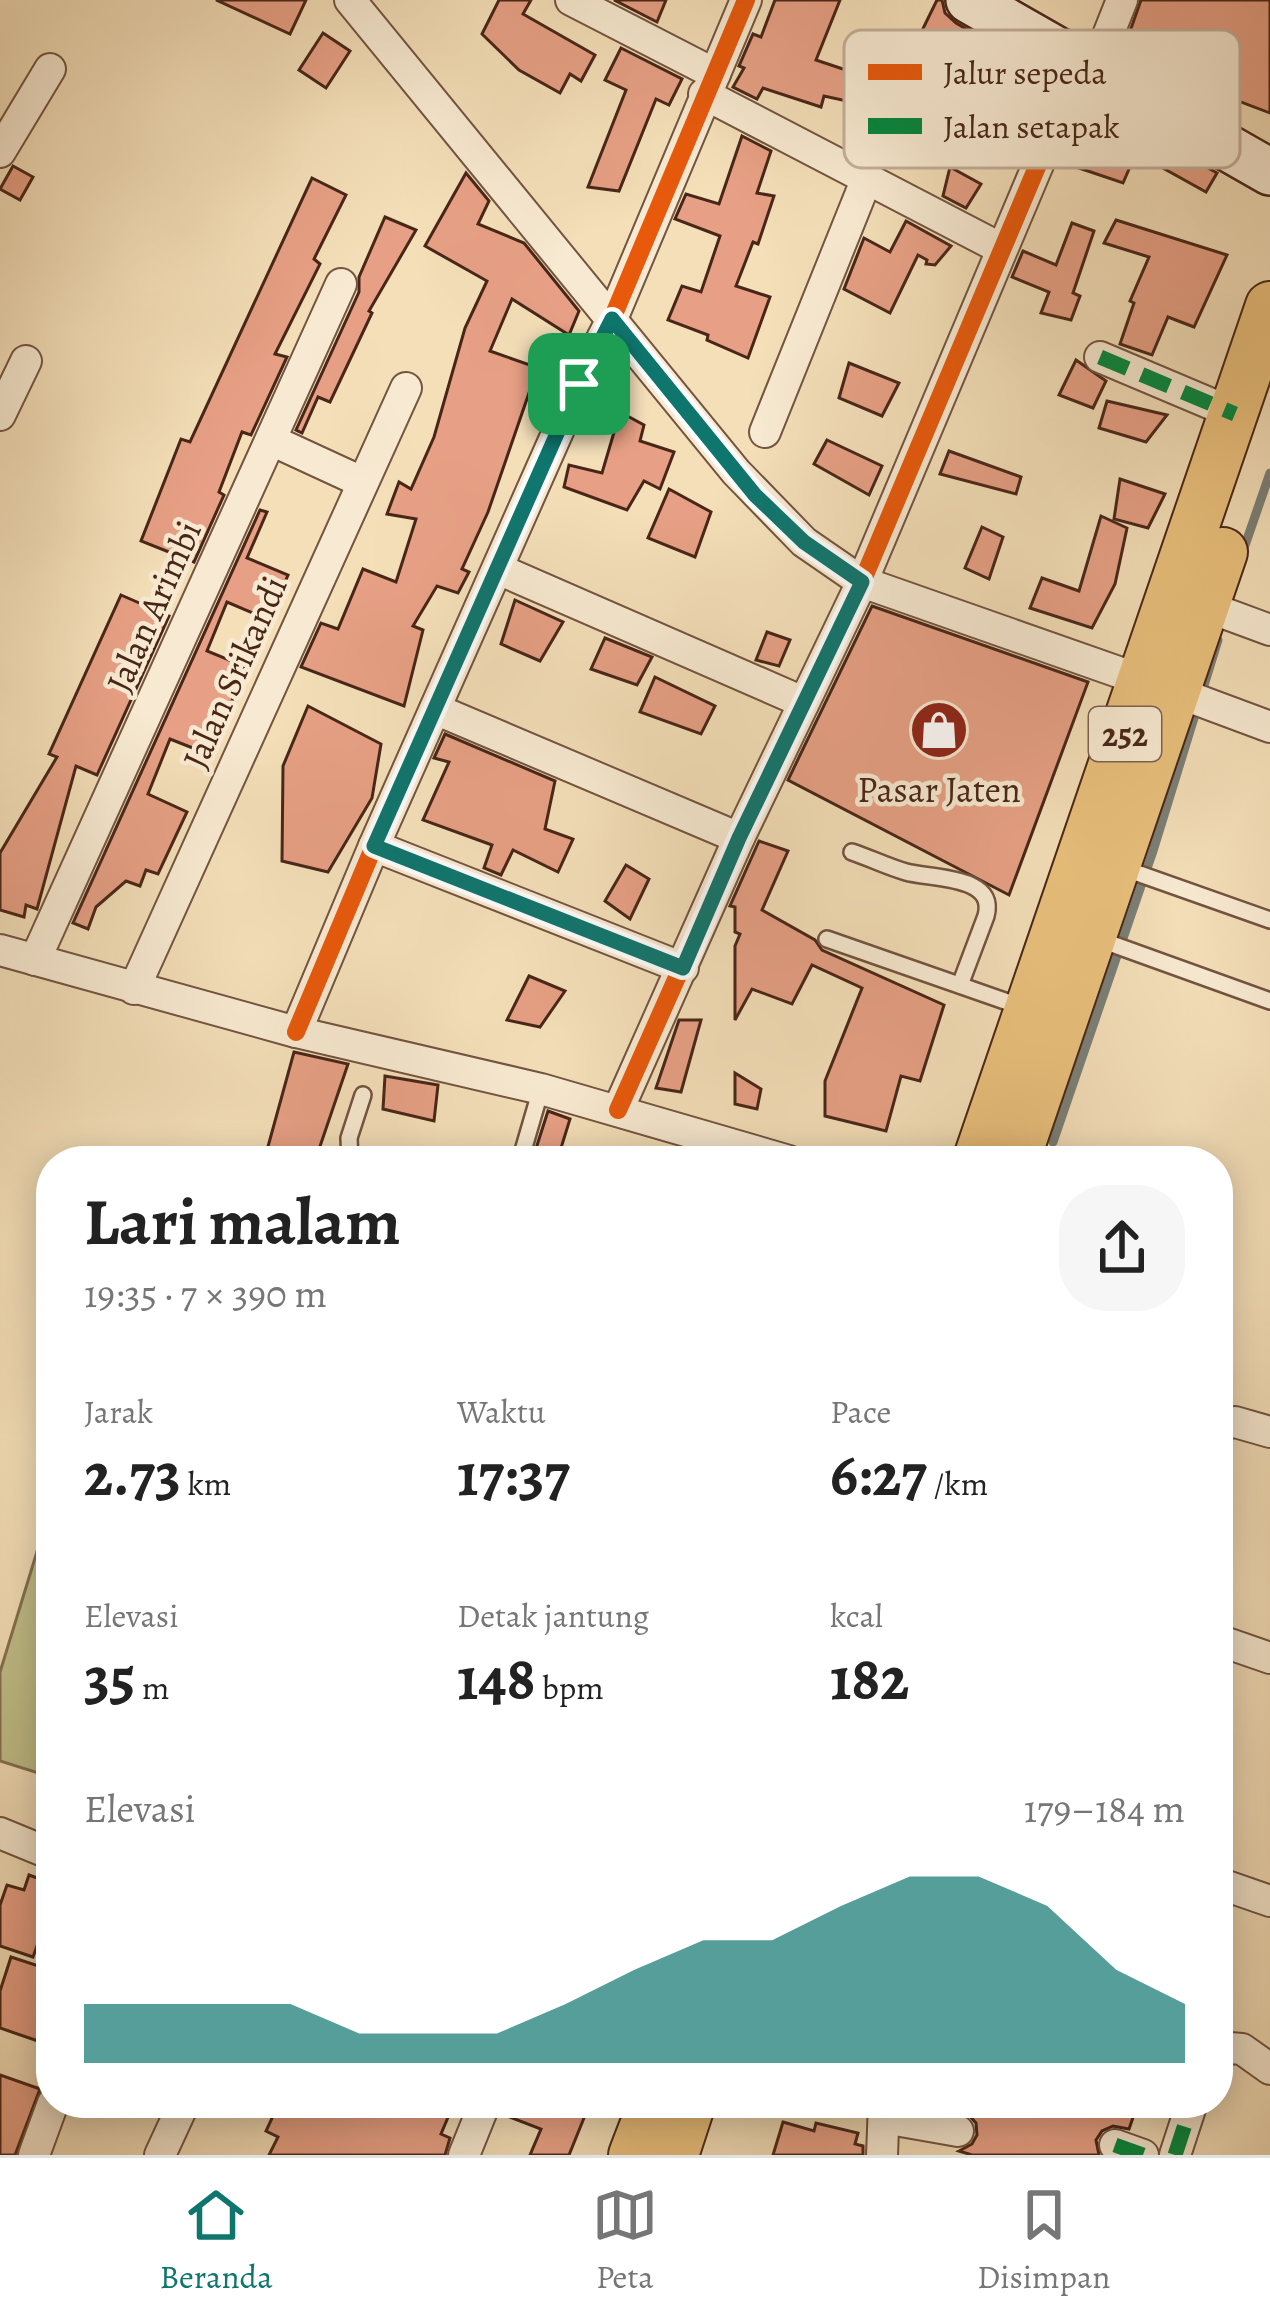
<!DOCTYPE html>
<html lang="id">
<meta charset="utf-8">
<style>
:root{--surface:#fff;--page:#f6f6f6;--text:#222;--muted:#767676;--line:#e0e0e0;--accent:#0f766e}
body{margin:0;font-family:Alegreya,serif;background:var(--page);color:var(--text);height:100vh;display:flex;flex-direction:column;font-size:45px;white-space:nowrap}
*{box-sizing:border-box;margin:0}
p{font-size:39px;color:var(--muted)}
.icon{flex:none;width:66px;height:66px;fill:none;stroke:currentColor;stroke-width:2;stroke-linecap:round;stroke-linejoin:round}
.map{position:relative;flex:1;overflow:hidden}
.details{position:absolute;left:36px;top:1146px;width:1197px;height:972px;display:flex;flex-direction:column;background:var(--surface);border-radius:48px;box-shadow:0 6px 30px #0003}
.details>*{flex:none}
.pin{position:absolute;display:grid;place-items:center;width:102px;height:102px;color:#fff;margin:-51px;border-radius:24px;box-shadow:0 6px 18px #0006}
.round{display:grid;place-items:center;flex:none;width:126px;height:126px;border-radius:48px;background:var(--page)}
.summary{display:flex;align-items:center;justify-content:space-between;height:204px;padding:0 48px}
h1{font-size:66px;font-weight:600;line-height:90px}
.figures{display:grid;grid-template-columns:repeat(3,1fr);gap:18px;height:204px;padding:12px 48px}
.figures div{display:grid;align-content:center}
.figures b{font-size:60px;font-weight:600}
.figures small{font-size:33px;font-weight:400}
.figures p{font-size:33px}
.chart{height:336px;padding:24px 48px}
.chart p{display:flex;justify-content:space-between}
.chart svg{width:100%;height:216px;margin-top:12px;fill:var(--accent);opacity:.7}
.tabs{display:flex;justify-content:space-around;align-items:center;height:168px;border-top:3px solid var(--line);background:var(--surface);font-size:33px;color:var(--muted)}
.tabs a{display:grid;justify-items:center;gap:6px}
.tabs .active{color:var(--accent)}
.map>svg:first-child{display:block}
.green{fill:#c2c08b;stroke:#857352;stroke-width:3}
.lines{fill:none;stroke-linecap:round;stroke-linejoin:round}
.stream{stroke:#7b7f77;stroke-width:9}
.building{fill:#e7a085;stroke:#482618;stroke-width:3}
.lane-casing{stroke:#735440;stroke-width:20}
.street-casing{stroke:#735440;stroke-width:34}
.secondary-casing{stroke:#482618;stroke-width:50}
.primary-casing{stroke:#482618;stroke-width:52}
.lane{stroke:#f8ead2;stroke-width:15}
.street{stroke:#f8ead2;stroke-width:30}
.secondary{stroke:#f8ead2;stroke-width:45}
.primary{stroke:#eac07c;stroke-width:48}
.quiet{stroke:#00873e;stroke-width:15;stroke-dasharray:30 15;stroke-linecap:butt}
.cycleway-casing{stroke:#f8ead2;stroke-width:26}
.cycleway{stroke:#e8590c;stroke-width:18}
.route-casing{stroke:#fff;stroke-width:24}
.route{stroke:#0f766e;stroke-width:15}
.labels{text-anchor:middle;stroke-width:9;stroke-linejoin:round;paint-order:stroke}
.shield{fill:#f8ead2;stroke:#7d6150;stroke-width:3}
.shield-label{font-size:33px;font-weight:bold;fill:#482618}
.street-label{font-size:36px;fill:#482618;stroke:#f8ead2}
.poi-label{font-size:36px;fill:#482618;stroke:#f8ead2}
.key{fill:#f8ead2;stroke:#c3af9a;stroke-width:3}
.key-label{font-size:33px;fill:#482618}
</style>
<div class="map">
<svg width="1270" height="2155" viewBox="0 0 1270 2155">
<rect width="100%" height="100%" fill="#f4dfb9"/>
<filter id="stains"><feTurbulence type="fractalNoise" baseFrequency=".00167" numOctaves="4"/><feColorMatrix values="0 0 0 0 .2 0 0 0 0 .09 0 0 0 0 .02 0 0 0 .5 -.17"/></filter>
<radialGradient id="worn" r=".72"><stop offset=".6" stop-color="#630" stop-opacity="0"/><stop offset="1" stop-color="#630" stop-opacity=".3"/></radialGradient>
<polygon class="green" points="51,1506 51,1777 0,1761 0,1672"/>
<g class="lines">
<g class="stream">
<polyline points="1242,554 1270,473"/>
<polyline points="1053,1142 1153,851 1218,640"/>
</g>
</g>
<g class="building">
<polygon points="216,0 306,0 290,34"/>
<polygon points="499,0 531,0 523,14 595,55 581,81 570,74 560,93 519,70 482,34"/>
<polygon points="614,0 666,0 657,22"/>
<polygon points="775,0 840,0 816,60 864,76 856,103 824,96 821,107 763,88 757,99 733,87 744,68 739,66 753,34 761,37"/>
<polygon points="937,0 942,0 945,13 956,23 1044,74 1031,101 1004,133 963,115 977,59 924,132 920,130 940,65 911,53"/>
<polygon points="1141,0 1270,0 1270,113 1188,82 1147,54 1150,51 1128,37"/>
<polygon points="323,33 350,51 326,88 299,70"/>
<polygon points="621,48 682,79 669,105 656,99 619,191 588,187 626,90 605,80"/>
<polygon points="1095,126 1139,146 1123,183 1076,167"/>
<polygon points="742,136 771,151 757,193 774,196 758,244 753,242 736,286 770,297 748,358 707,340 708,335 668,320 682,286 701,292 720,236 675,219 686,194 719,204"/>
<polygon points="1173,148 1217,173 1206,192 1161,167"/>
<polygon points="13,166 33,177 20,200 0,189"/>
<polygon points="950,167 981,184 966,208 943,196"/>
<polygon points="466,173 489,201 478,224 524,243 579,311 569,335 512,299 490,351 550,372 537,396 529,393 488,512 462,569 469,572 458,593 437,586 413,626 423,630 404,706 301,667 321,623 338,629 363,569 396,582 416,519 387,514 399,482 411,489 434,437 465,328 487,281 425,246"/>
<polygon points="312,178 346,195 314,259 320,264 275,354 287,357 251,435 242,432 219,492 224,495 194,562 141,541 181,439 190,442"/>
<polygon points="385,217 416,230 369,311 372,313 330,402 318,397 302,433 296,430 359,292 359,277"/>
<polygon points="1116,220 1227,255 1194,327 1168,317 1152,355 1120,344 1134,303 1130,301 1149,257 1104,243"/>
<polygon points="906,221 951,246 935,265 926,264 927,260 918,255 890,313 844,289 864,238 890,252"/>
<polygon points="1072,223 1094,231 1073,293 1080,296 1071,320 1041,313 1049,292 1012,277 1023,251 1056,265"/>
<polygon points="1076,360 1106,381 1093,408 1059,395"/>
<polygon points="849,363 899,383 882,416 839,398"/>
<polygon points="1107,401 1167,415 1146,442 1099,428"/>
<polygon points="620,412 644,425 640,441 674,452 660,489 644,481 627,510 564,487 569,465 602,473"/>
<polygon points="827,440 882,466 869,495 814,464"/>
<polygon points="949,451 1021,477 1016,494 940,474"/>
<polygon points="1120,479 1165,494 1148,528 1114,519"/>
<polygon points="669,489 711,512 695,557 648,538"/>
<polygon points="260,510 267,512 247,558 288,575 269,620 227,602 207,651 244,666 213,756 170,739 148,794 187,812 158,874 146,870 140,886 126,881 96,907 88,929 73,923"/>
<polygon points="1101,516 1127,528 1115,584 1092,628 1030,608 1042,578 1079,591"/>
<polygon points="982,527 1003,537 989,579 965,568"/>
<polygon points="121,595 169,616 97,775 76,766 37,909 26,905 24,917 0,910 0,853 57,757 49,754"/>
<polygon points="515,600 563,622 540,661 501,644"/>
<polygon points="872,606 1088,682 1009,895 788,780"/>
<polygon points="767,632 790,640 779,666 756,660"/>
<polygon points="605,638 652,657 637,685 591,669"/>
<polygon points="655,677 715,706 701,734 640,712"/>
<polygon points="308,706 381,744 372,798 328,872 282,861 283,766"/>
<polygon points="445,734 555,781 545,829 573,839 558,872 513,850 501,875 484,868 492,845 423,820 449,762 434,758"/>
<polygon points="759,841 788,851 762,910 815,940 822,950 944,1005 920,1081 901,1076 886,1131 825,1116 825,1081 862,988 812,965 792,1004 752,989 735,1020 735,946 740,934 735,932 735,907 730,906"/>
<polygon points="626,865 649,879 630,919 605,901"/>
<polygon points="529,976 565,991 540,1027 507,1020"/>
<polygon points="679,1020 701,1020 681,1092 656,1088"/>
<polygon points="294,1052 348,1064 315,1161 264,1161"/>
<polygon points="735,1073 761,1089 757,1109 735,1104"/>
<polygon points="385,1076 438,1085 434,1121 383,1109"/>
<polygon points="548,1111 570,1119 557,1161 532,1161"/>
<polygon points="29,1875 51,1883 51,1907 33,1957 0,1946 0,1905 7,1885 24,1890"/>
<polygon points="11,1957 51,1970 51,2001 38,2041 0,2028 0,1991"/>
<polygon points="0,2075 40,2089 15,2155 0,2155"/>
<polygon points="279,2103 454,2103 441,2134 450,2138 445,2155 269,2155 278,2137 266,2131"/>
<polygon points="504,2103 590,2103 569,2155 530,2155 541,2129 502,2114"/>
<polygon points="972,2103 1138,2103 1129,2129 1113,2126 1102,2131 1096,2140 1099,2155 972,2155 959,2151 972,2144 977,2135 976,2123 969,2115"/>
<polygon points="783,2122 814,2131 816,2123 858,2133 855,2144 863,2146 863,2155 773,2155"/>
</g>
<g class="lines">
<g class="lane-casing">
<g id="lane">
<path d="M852,852C870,858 888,867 906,872C931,879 997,875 986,916L960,985"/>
<polyline points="1120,867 1270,920"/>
<polyline points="827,939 1022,1007"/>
<polyline points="1098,939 1270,1001"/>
<polyline points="350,1161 349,1138 363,1095"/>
<polyline points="520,1161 541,1089"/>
</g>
</g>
<g class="street-casing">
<g id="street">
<polyline points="350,0 736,472 804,542 862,582 1144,681"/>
<polyline points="571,0 715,74"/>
<polyline points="1093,73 1122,0"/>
<polyline points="704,94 1000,248"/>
<polyline points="0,152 50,69"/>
<polyline points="1100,357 1235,414"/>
<polyline points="0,415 26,361"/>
<polyline points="765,432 867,178"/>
<polyline points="271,440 362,482"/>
<polyline points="498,569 803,702"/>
<polyline points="1205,606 1270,630"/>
<polyline points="1176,692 1270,727"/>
<polyline points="435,709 739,838"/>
<polyline points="374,846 683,968"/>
<polyline points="0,950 296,1032 541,1089 789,1161"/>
<polyline points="35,960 341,284"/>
<polyline points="134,989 406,388"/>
<polyline points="296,1032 374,846 579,384 612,319 746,0"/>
<polyline points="618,1110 739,838 862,582 1080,65"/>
<polyline points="1218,1425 1235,1422 1270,1432"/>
<polyline points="1218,1640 1270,1658"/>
<polyline points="0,1833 51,1854"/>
<polyline points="1218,1883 1270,1901"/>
<polyline points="1218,2047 1242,2049 1270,2069"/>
<polyline points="884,2118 958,2131"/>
<polyline points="1115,2145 1143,2155"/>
<polyline points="34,2155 53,2103"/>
<polyline points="160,2155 184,2103"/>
<polyline points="464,2155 485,2103"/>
<polyline points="882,2155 884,2103"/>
<polyline points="1175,2155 1192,2103"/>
</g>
</g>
<g class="secondary-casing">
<polyline id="secondary" points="969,0 1270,172"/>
</g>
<g class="primary-casing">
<g id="primary">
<polyline points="977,1161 1270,306"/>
<polyline points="1015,1161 1223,552"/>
<polyline points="633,2155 653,2103"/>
<polyline points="674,2155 691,2103"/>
</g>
</g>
<use href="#lane" class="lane"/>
<use href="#street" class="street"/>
<use href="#secondary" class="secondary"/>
<use href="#primary" class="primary"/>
<g class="quiet">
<polyline points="1100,357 1235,414"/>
<polyline points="1115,2145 1143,2155"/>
<polyline points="1175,2155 1192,2103"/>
</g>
<g class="cycleway-casing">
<g id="cycleway">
<polyline points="296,1032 374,846 579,384 612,319 746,0"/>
<polyline points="618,1110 739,838 862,582 1080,65"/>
</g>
</g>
<use href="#cycleway" class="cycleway"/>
</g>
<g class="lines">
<g class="route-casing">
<polygon id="route" points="612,319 755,495 804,542 862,582 739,838 683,968 374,846 579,384"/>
</g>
<use href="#route" class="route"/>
</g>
<defs>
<g id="shop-disc" transform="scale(3)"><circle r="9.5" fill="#8f2418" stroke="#f8ead2"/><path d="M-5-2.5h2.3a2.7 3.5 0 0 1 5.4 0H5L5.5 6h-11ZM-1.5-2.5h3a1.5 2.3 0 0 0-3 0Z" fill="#fff"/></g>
</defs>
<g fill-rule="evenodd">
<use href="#shop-disc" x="939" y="730"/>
</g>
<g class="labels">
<rect class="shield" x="1089" y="707" width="72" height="54" rx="9"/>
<g class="shield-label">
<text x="1125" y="746">252</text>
</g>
<g class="street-label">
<text transform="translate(153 606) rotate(-66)" y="13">Jalan Arimbi</text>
<text transform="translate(234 672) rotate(-66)" y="13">Jalan Srikandi</text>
</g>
<g class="poi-label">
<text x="939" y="802">Pasar Jaten</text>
</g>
</g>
<rect x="844" y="30" width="396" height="138" rx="18" class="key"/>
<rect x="868" y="64" width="54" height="16" fill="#e8590c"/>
<rect x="868" y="118" width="54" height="16" fill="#00873e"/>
<g class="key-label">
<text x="943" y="84">Jalur sepeda</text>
<text x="943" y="138">Jalan setapak</text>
</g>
<rect width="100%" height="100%" filter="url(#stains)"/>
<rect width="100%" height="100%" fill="url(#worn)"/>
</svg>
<div class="pin" style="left:579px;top:384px;background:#1e9e55"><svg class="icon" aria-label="arrive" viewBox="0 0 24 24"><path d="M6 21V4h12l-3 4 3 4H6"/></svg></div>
<section class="details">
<div class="summary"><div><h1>Lari malam</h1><p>19:35 · 7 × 390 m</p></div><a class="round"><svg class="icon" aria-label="share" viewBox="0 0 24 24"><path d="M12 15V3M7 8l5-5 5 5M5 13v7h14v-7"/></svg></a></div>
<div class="figures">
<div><p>Jarak</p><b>2.73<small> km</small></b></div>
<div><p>Waktu</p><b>17:37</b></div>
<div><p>Pace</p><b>6:27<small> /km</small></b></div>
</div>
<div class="figures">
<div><p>Elevasi</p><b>35<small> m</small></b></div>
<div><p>Detak jantung</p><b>148<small> bpm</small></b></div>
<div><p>kcal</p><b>182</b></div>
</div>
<div class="chart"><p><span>Elevasi</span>179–184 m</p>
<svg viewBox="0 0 160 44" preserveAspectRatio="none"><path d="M0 44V32L10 32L20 32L30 32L40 38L50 38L60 38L70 32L80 25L90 19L100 19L110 12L120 6L130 6L140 12L150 25L160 32V44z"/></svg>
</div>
</section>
</div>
<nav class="tabs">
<a class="active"><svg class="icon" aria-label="home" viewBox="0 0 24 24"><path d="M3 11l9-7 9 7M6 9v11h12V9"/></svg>Beranda</a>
<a><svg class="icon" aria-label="map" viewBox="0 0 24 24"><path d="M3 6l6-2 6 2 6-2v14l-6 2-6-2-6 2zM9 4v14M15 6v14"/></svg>Peta</a>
<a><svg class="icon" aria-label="saved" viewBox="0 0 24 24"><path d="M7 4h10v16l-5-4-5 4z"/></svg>Disimpan</a>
</nav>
